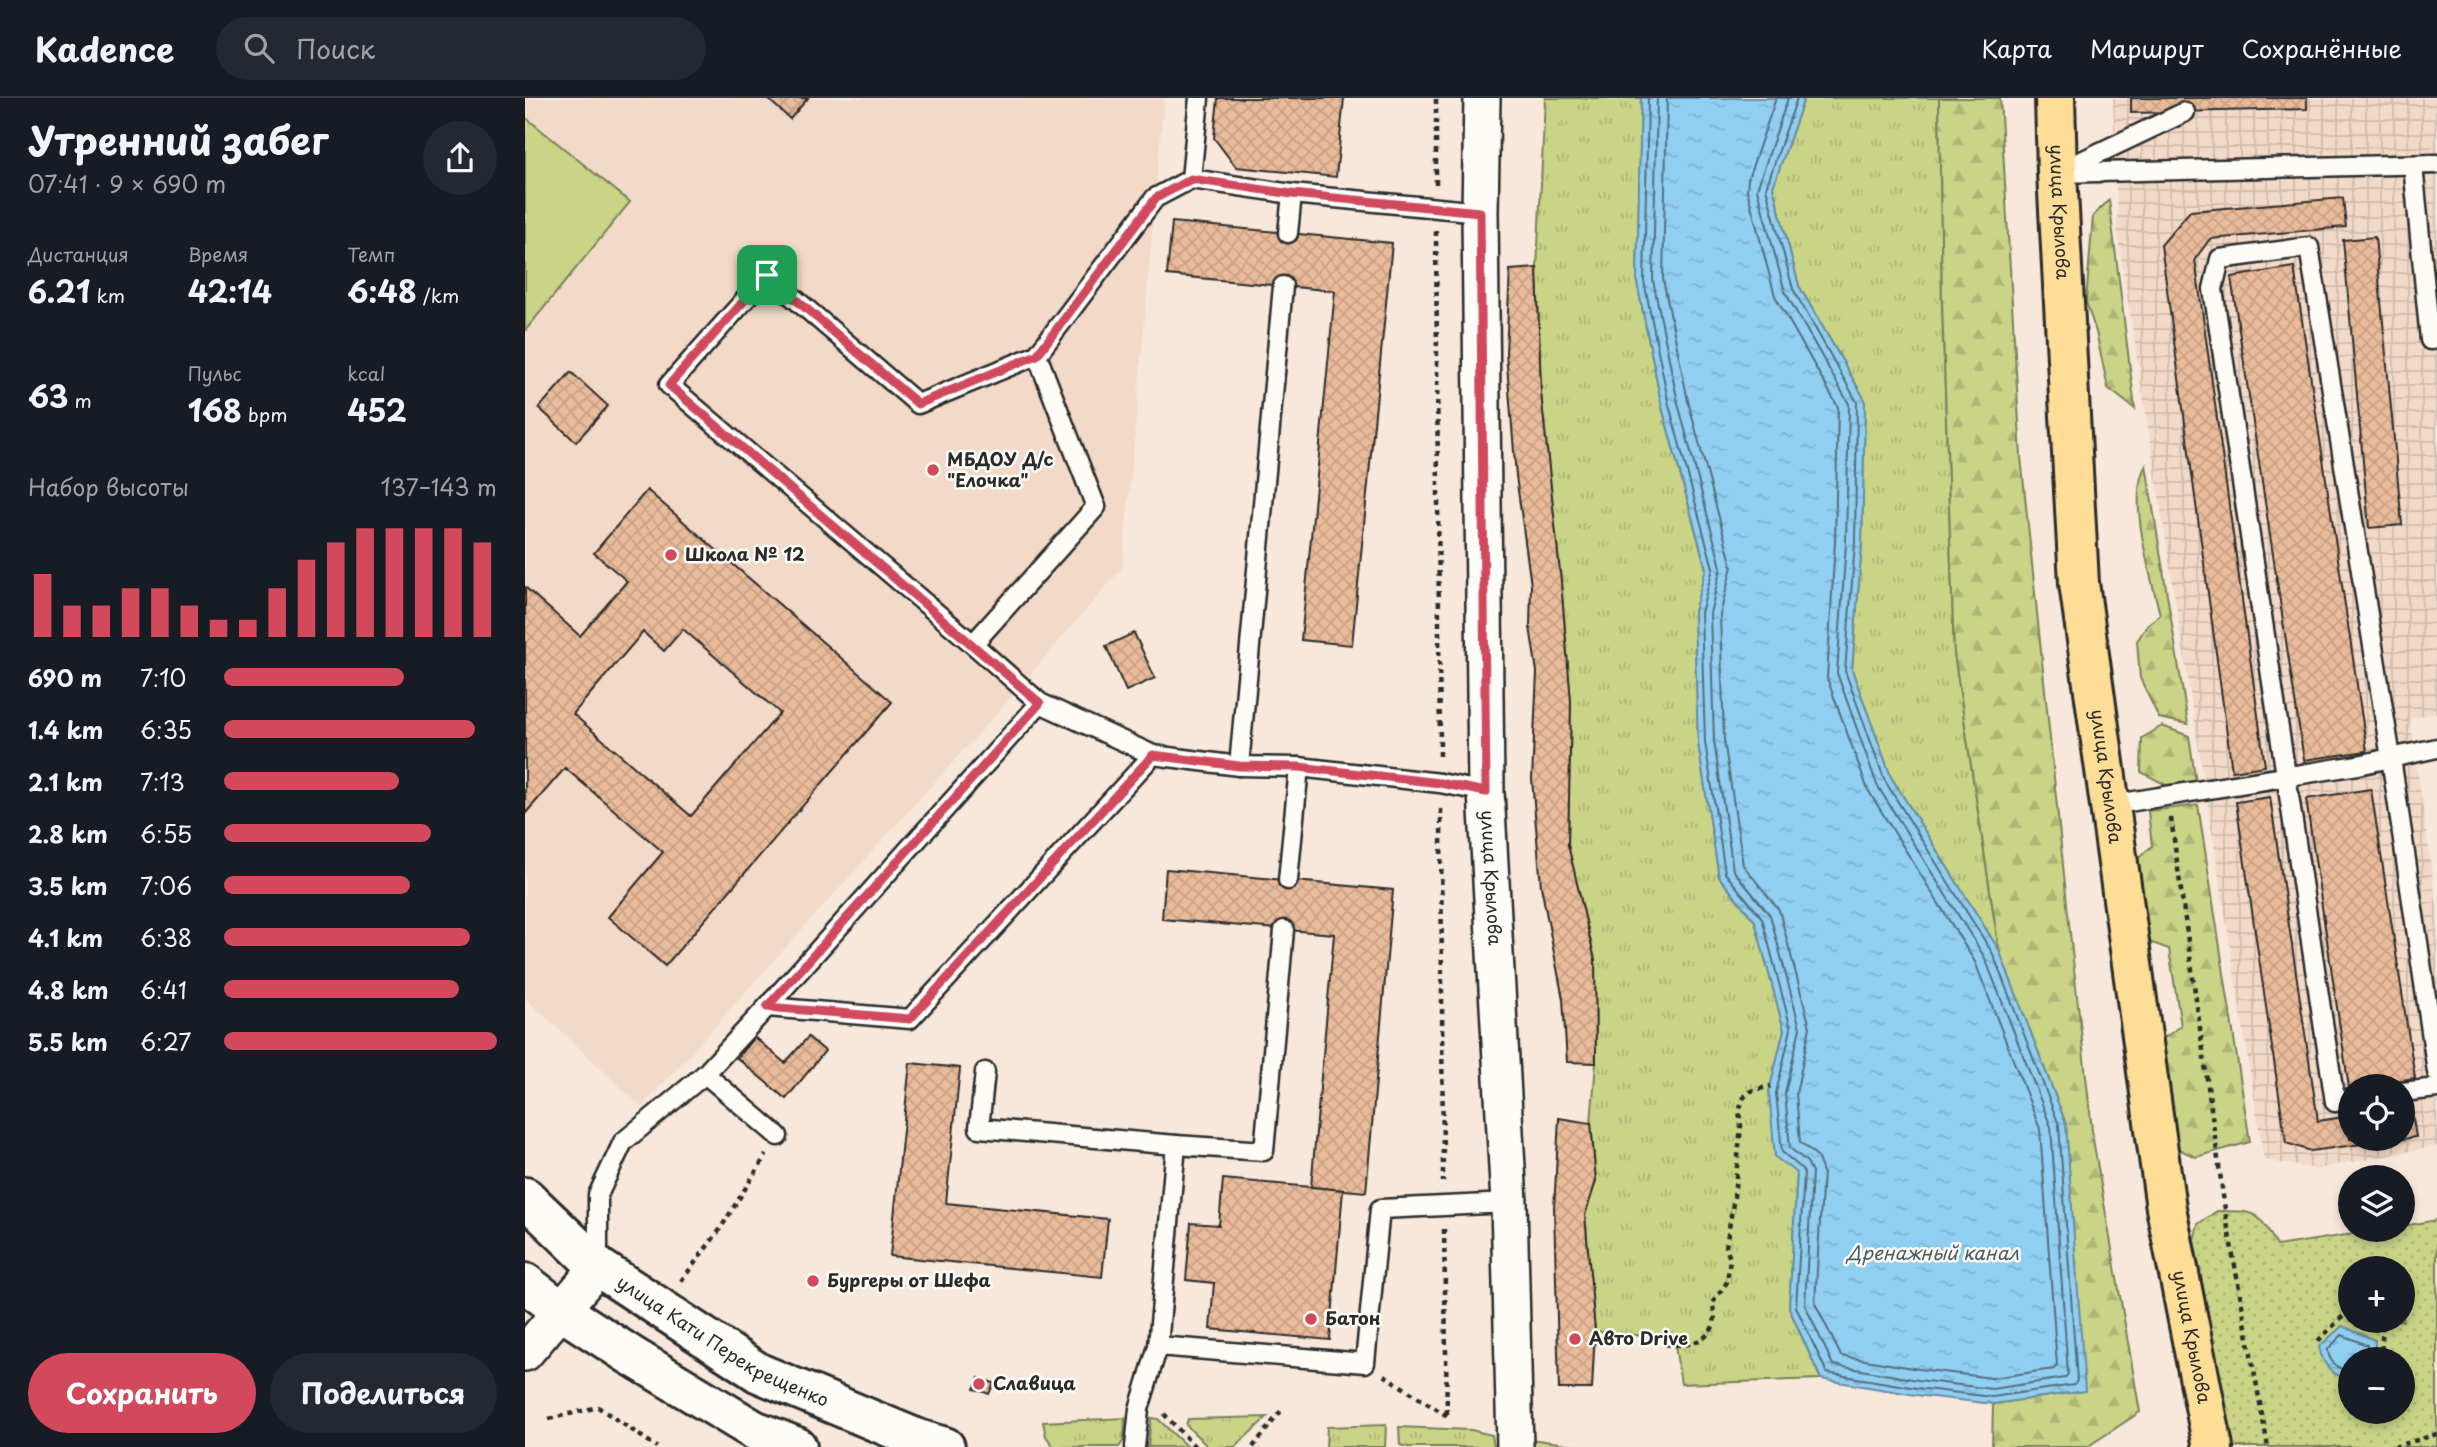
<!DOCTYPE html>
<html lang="ru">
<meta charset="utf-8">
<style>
:root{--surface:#171b24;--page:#242831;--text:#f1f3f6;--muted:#9ea1a6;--line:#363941;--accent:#d1495b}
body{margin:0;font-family:"Playpen Sans",sans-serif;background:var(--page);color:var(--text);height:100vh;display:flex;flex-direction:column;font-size:26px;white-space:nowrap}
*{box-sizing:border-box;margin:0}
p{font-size:23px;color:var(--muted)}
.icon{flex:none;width:38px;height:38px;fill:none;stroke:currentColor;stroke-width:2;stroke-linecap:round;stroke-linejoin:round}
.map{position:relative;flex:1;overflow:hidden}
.side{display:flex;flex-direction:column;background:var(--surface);width:525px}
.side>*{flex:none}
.tools{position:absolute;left:1813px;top:976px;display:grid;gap:14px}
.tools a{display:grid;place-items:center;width:77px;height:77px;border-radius:50%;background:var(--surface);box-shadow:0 4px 10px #0003;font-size:35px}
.pin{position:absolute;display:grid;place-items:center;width:60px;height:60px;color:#fff;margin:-30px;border-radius:14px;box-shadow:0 4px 10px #0006}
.round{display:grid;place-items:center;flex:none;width:74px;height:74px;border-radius:37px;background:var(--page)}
.headline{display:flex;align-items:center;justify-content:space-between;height:119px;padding:0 28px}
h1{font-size:38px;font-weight:700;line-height:52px}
.stats{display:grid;grid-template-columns:repeat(3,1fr);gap:10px;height:119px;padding:7px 28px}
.stats div{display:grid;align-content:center}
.stats b{font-size:30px;font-weight:700}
.stats small{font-size:19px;font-weight:400}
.stats p{font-size:19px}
.chart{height:196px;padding:14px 28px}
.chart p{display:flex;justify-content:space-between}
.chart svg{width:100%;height:126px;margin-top:7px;stroke:var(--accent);stroke-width:6}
.cta{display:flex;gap:14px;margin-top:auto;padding:14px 28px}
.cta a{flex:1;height:80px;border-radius:42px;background:var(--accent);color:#fff;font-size:28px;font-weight:700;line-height:80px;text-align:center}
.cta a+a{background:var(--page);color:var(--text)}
ul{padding:0 28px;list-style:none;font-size:23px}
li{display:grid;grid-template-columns:112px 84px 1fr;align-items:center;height:52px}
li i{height:18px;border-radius:9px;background:var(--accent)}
header{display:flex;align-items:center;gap:42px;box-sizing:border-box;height:98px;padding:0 35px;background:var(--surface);border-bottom:2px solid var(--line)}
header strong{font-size:33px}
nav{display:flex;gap:38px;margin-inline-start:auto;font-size:24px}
.search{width:490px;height:63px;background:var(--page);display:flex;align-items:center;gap:18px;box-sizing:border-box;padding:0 24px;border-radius:38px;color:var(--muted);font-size:26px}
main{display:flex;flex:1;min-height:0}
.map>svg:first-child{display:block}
.built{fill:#f3dac8}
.industrial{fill:url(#industrial-grid);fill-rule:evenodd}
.grass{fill:url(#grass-tufts);stroke:#7a8059;stroke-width:2}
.forest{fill:url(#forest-firs);stroke:#7a8059;stroke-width:2}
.park{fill:url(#park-dots);stroke:#7a8059;stroke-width:2;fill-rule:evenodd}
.pitch{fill:#c9d487;stroke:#7a8059;stroke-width:2}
.water{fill:url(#water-ripples);stroke:#688da2;stroke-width:2}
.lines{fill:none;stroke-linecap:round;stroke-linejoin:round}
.shore{stroke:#546d7b;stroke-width:2}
.building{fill:url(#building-cross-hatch);stroke:#2b2b2b;stroke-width:2;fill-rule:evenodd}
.lane-casing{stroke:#2b2b2b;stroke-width:23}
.street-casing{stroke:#2b2b2b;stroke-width:40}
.secondary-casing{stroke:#2b2b2b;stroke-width:44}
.primary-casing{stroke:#2b2b2b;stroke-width:44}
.path{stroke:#2b2b2b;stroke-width:4.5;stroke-dasharray:5 5;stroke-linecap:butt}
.lane{stroke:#fdfcf7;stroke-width:18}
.street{stroke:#fdfcf7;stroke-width:35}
.secondary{stroke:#fdfcf7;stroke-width:38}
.primary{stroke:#fedd96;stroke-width:38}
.route-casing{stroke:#fff;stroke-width:14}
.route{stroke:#d1495b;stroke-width:9}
.poi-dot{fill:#d1495b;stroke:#fdfcf7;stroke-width:2.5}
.labels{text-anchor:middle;stroke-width:5;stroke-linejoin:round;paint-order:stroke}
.street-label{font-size:18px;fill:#2b2b2b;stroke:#fdfcf7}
.poi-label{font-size:18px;font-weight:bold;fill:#2b2b2b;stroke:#fdfcf7;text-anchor:start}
.water-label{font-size:19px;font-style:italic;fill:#4a5c67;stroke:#fdfcf7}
</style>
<header>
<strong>Kadence</strong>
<div class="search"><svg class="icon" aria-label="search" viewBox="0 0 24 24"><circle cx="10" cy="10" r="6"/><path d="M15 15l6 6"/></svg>Поиск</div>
<nav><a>Карта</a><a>Маршрут</a><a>Сохранённые</a></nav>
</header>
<main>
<section class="side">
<div class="headline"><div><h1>Утренний забег</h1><p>07:41 · 9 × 690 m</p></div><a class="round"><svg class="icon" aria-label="share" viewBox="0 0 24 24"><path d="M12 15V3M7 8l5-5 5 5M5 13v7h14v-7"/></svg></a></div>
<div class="stats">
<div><p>Дистанция</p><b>6.21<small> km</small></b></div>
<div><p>Время</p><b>42:14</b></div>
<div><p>Темп</p><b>6:48<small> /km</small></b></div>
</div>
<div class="stats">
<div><b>63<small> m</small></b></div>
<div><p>Пульс</p><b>168<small> bpm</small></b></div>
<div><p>kcal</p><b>452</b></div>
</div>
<div class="chart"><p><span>Набор высоты</span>137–143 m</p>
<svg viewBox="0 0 160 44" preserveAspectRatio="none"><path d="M5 44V22M15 44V33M25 44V33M35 44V27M45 44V27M55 44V33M65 44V38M75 44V38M85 44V27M95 44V17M105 44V11M115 44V6M125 44V6M135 44V6M145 44V6M155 44V11"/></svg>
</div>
<ul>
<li><b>690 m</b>7:10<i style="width:66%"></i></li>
<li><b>1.4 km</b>6:35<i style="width:92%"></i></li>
<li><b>2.1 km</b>7:13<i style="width:64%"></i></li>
<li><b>2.8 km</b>6:55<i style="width:76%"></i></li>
<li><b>3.5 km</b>7:06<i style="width:68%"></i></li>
<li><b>4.1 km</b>6:38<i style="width:90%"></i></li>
<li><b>4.8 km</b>6:41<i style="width:86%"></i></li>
<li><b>5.5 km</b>6:27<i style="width:100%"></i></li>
</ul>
<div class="cta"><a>Сохранить</a><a>Поделиться</a></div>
</section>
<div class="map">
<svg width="1912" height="1349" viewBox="0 0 1912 1349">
<defs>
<pattern id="industrial-grid" width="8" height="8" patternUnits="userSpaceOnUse" patternTransform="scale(1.75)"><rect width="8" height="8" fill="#f3dac8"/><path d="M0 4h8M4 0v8" fill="none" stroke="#d0bbac"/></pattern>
<pattern id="grass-tufts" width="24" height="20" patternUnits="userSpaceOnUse" patternTransform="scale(1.75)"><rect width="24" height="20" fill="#c9d487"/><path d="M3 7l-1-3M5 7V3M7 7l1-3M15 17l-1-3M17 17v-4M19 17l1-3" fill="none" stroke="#adb675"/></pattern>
<pattern id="forest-firs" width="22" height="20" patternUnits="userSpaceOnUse" patternTransform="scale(1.75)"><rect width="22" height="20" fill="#c9d487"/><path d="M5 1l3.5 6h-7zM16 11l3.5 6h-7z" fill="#adb675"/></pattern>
<pattern id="park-dots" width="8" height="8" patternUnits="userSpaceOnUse" patternTransform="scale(1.75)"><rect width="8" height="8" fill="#c9d487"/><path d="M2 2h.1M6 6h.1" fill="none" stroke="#adb675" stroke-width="1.8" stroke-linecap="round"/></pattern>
<pattern id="water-ripples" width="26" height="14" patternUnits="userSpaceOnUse" patternTransform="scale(1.75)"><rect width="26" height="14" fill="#91cff2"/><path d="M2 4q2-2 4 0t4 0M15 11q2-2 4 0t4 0" fill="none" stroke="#7db2d0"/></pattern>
<pattern id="building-cross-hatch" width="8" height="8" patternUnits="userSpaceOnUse" patternTransform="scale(1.75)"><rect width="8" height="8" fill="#eabb9a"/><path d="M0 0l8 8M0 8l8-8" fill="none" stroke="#c9a185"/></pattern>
</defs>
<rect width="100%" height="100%" fill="#f7e8db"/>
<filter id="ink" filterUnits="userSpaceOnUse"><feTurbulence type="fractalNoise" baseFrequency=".0143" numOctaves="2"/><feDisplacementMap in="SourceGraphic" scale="14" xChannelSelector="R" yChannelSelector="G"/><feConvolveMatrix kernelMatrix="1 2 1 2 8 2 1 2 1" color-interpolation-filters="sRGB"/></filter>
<g filter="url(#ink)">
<polygon class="built" points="0,0 639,0 598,469 475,612 117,1009 0,900"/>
<path class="industrial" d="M1588,0H1912V614L1885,621L1912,808V1048L1792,1071L1739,1062L1593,140ZM1825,989H1878V1041H1825Z"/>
<g class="grass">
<polygon points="1020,0 1116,0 1112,184 1137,309 1181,471 1169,514 1173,645 1194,779 1230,823 1259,932 1244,994 1272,1075 1264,1210 1296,1281 1156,1286 1149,1241 1070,1233 1060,1117 1071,1083 1066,1025 1071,965 1070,862 1043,747 1046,604 1036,484 1016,295 1012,170"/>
<polygon points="1279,0 1414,0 1417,205 1429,555 1474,852 1366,679 1327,572 1337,446 1340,302 1274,188 1248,89"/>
<polygon points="742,1319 710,1349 683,1349 661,1327 663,1321"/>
<polygon points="600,1320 599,1342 594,1349 529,1349 521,1338 518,1324"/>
<polygon points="626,1320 633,1321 662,1349 623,1349"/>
<polygon points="861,1327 860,1349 801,1349 802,1329"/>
<polygon points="874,1329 946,1332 967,1337 969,1349 883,1349 875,1347"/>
<polygon points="998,1340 1062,1349 999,1349"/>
</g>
<g class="forest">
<polygon points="1414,0 1475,0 1496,359 1545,835 1568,1041 1615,1314 1562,1349 1467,1349 1468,1306 1559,1293 1541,1026 1474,852 1429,555 1417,205"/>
<polygon points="1584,102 1610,311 1583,290 1571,234 1561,204 1568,118"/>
<path d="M1621,367L1663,626L1634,620L1615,580L1612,543L1623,526L1635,517C1627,481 1601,399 1621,367Z"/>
<polygon points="1637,628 1664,638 1671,685 1641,687 1616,674 1617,640"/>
<polygon points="1673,707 1725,1044 1671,1059 1653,1051 1642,1013 1636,942 1656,928 1644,851 1624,844 1615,830 1610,763 1627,748 1623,713"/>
</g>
<path class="park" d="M1692,1113C1732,1113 1733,1113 1752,1148L1853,1132H1878V1128L1912,1122V1349H1708L1669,1142L1673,1126ZM1825,1171H1878V1223H1825ZM1825,1262H1878V1314H1825Z"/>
<polygon class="pitch" points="0,19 105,104 0,233"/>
<g class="water">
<polygon points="1116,0 1279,0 1248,89 1274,188 1340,302 1337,446 1327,572 1366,679 1474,852 1541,1026 1560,1293 1468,1306 1391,1297 1296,1281 1264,1210 1272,1075 1250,1059 1244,994 1259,932 1230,823 1194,779 1173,645 1169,514 1181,470 1137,309 1112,184"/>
<path d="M1817,1228L1850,1242L1849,1262H1825V1282C1807,1277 1798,1268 1794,1249Z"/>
</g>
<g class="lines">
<g class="shore">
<polyline points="1123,0 1119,183 1144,307 1188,470 1176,515 1180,644 1200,775 1237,820 1266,931 1251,995 1257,1054 1276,1070 1279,1075 1271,1209 1302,1275 1392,1290 1467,1299 1549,1287 1552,1283 1534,1027 1468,856 1360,683 1320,573 1330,445 1332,304 1268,191 1241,90 1272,0"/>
<polyline points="1132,0 1128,182 1153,305 1196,469 1185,516 1189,643 1208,772 1245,817 1275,930 1260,995 1265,1050 1282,1064 1287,1074 1280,1207 1308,1267 1393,1282 1467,1291 1540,1280 1543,1276 1526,1029 1460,860 1352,687 1312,575 1321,445 1324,306 1260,194 1232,91 1263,0"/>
<polyline points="1142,0 1138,181 1163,303 1207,468 1195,517 1199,642 1218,767 1254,812 1285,929 1271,996 1275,1044 1292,1058 1298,1074 1290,1205 1316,1258 1394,1271 1467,1280 1529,1271 1532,1267 1515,1031 1450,864 1343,692 1302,580 1310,444 1313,309 1250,198 1222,92 1223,81 1251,0"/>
<path d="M1825,1275C1814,1271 1803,1264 1803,1251L1817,1237L1842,1247L1843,1262"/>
</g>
</g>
<g class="building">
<polygon points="242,0 283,0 265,21"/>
<polygon points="693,0 819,0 811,79 711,69 689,40"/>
<polygon points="1606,0 1782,0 1782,11 1606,15"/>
<polygon points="1818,100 1821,129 1685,141 1670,161 1740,668 1707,673 1636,147 1665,113"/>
<polygon points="647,124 867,145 827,547 776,542 810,193 642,177"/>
<polygon points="1850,139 1877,427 1844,430 1818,142"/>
<polygon points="1769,169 1842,653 1779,662 1706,179"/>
<polygon points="1012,170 1016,295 1036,484 1046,604 1043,747 1070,862 1071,965 1042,964 1038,901 1016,788 1007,681 1012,574 1005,529 1006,487 991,378 981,255 985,172"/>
<polygon points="46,274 83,308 51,344 14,310"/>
<path d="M122,392L367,604L140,868L83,819L138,754L40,670L0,716V489L55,538L102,483L69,455ZM158,531L255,615L166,718L48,616L118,534L139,553Z"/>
<polygon points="609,535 630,580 601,593 581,548"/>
<polygon points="1846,691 1890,980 1824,990 1781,701"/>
<polygon points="1745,699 1793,1023 1825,1018 1825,1041 1873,1041 1786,1053 1761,1045 1711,704"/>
<polygon points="641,771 868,792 841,1094 786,1089 809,836 637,821"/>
<polygon points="229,939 260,965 283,939 300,953 261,1001 212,960"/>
<polygon points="385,965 435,970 421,1105 583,1121 577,1179 365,1158"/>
<polygon points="1886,1009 1891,1039 1878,1041 1878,1011"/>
<polygon points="1034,1020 1066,1025 1071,1083 1060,1117 1070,1233 1067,1291 1034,1291 1029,1111"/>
<polygon points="698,1081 818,1092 805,1242 685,1231 689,1185 661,1182 666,1125 694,1127"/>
<polygon points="454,1280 458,1282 454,1292 449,1291"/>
<polygon points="458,1282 469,1285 464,1296 454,1292"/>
</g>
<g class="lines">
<g class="lane-casing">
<g id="lane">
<polyline points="674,0 666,81 767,96 955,114"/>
<polyline points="1888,67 1905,242 1912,241"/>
<polyline points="1538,72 1660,14"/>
<polyline points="1532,75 1912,66"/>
<polyline points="763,135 767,96"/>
<polyline points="512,257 393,306 242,177 144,287 448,546 571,409 512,257 630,100 666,81"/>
<polyline points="448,546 515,605 628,657 714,668 774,669 915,685 961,694"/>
<polyline points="714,668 758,188"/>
<polyline points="1585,707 1833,667 1912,650"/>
<polyline points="763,782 774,669"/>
<polyline points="242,909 515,605"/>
<polyline points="460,974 454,1030 651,1047 633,1248 614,1311 610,1349"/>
<polyline points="180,976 242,909 385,921 628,657"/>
<polyline points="1878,994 1912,990"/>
<polyline points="1825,1001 1810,1004 1688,191 1695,161 1784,149 1866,660 1912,974"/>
<polyline points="651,1047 739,1053 759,832"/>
<polyline points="73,1166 73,1097 98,1044 180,976 253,1038"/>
<polyline points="633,1248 840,1265 855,1111 984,1105"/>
</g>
</g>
<g class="street-casing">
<g id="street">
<path id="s1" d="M957,0L955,114L961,694L984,1105L990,1349"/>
<polyline points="0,1255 73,1169"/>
</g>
</g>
<g class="secondary-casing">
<g id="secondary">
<path id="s2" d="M0,1099L73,1169L234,1275L393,1341L420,1349"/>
<polyline points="0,1185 37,1213 105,1257 229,1332 272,1349"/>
</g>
</g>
<g class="primary-casing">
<g id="primary">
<path id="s3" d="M1530,0L1532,75L1554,485L1641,1110L1688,1349"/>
</g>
</g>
<g class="path">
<polyline points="911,86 911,0"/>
<polyline points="911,133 915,660"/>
<polyline points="916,711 918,1084"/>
<polyline points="1646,720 1701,1119 1743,1349"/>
<polyline points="919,1131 922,1319"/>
<polyline points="156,1183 194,1133 241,1057"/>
<polyline points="1793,1243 1825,1211"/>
<path d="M1140,1246C1167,1251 1199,1239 1187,1206L1202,1184L1205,1161L1201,1149L1209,1099L1216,1028L1214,1013L1219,999L1226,993L1246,988"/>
<polyline points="1856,1262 1858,1223"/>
<polyline points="859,1277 922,1318"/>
<polyline points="639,1316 670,1349"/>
<polyline points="24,1321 73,1309 132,1349"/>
<polyline points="728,1349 756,1313"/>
<polyline points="1869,1349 1912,1336"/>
</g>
<use href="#lane" class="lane"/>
<use href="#street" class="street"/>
<use href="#secondary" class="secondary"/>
<use href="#primary" class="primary"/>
</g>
</g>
<g class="lines" filter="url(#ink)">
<g class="route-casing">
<polygon id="route" points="666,81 767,96 955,114 961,694 915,685 774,669 714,668 628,657 385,921 242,909 515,605 144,287 242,177 393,306 512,257 631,100"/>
</g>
<use href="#route" class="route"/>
</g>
<g class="poi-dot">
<circle cx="408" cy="372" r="7"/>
<circle cx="146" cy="457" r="7"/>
<circle cx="288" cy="1183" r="7"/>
<circle cx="786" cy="1221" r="7"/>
<circle cx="1050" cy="1241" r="7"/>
<circle cx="454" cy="1286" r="7"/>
</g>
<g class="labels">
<g class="street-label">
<text dy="6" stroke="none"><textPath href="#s3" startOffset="114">улица Крылова</textPath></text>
<text dy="6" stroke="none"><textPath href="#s3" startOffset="681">улица Крылова</textPath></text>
<text dy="6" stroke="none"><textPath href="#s1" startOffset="780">улица Крылова</textPath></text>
<text dy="6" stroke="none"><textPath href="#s3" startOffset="1248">улица Крылова</textPath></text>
<text dy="6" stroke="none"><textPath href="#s2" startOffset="247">улица Кати Перекрещенко</textPath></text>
</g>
<g class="poi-label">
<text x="422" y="368">МБДОУ Д/с<tspan x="422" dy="21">"Елочка"</tspan></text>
<text x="160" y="463">Школа № 12</text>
<text x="302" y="1189">Бургеры от Шефа</text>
<text x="800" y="1227">Батон</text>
<text x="1064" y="1247">Авто Drive</text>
<text x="468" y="1292">Славица</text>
</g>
<g class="water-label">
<text x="1408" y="1162">Дренажный канал</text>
</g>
</g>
</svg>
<div class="tools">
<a><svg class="icon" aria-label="locate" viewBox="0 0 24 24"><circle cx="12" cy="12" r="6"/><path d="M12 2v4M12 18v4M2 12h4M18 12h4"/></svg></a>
<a><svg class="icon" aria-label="layers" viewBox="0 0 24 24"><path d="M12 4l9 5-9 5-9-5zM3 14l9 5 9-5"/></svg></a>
<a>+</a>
<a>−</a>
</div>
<div class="pin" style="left:242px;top:177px;background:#1e9e55"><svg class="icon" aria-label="arrive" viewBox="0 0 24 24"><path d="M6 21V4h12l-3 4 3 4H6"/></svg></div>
</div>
</main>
